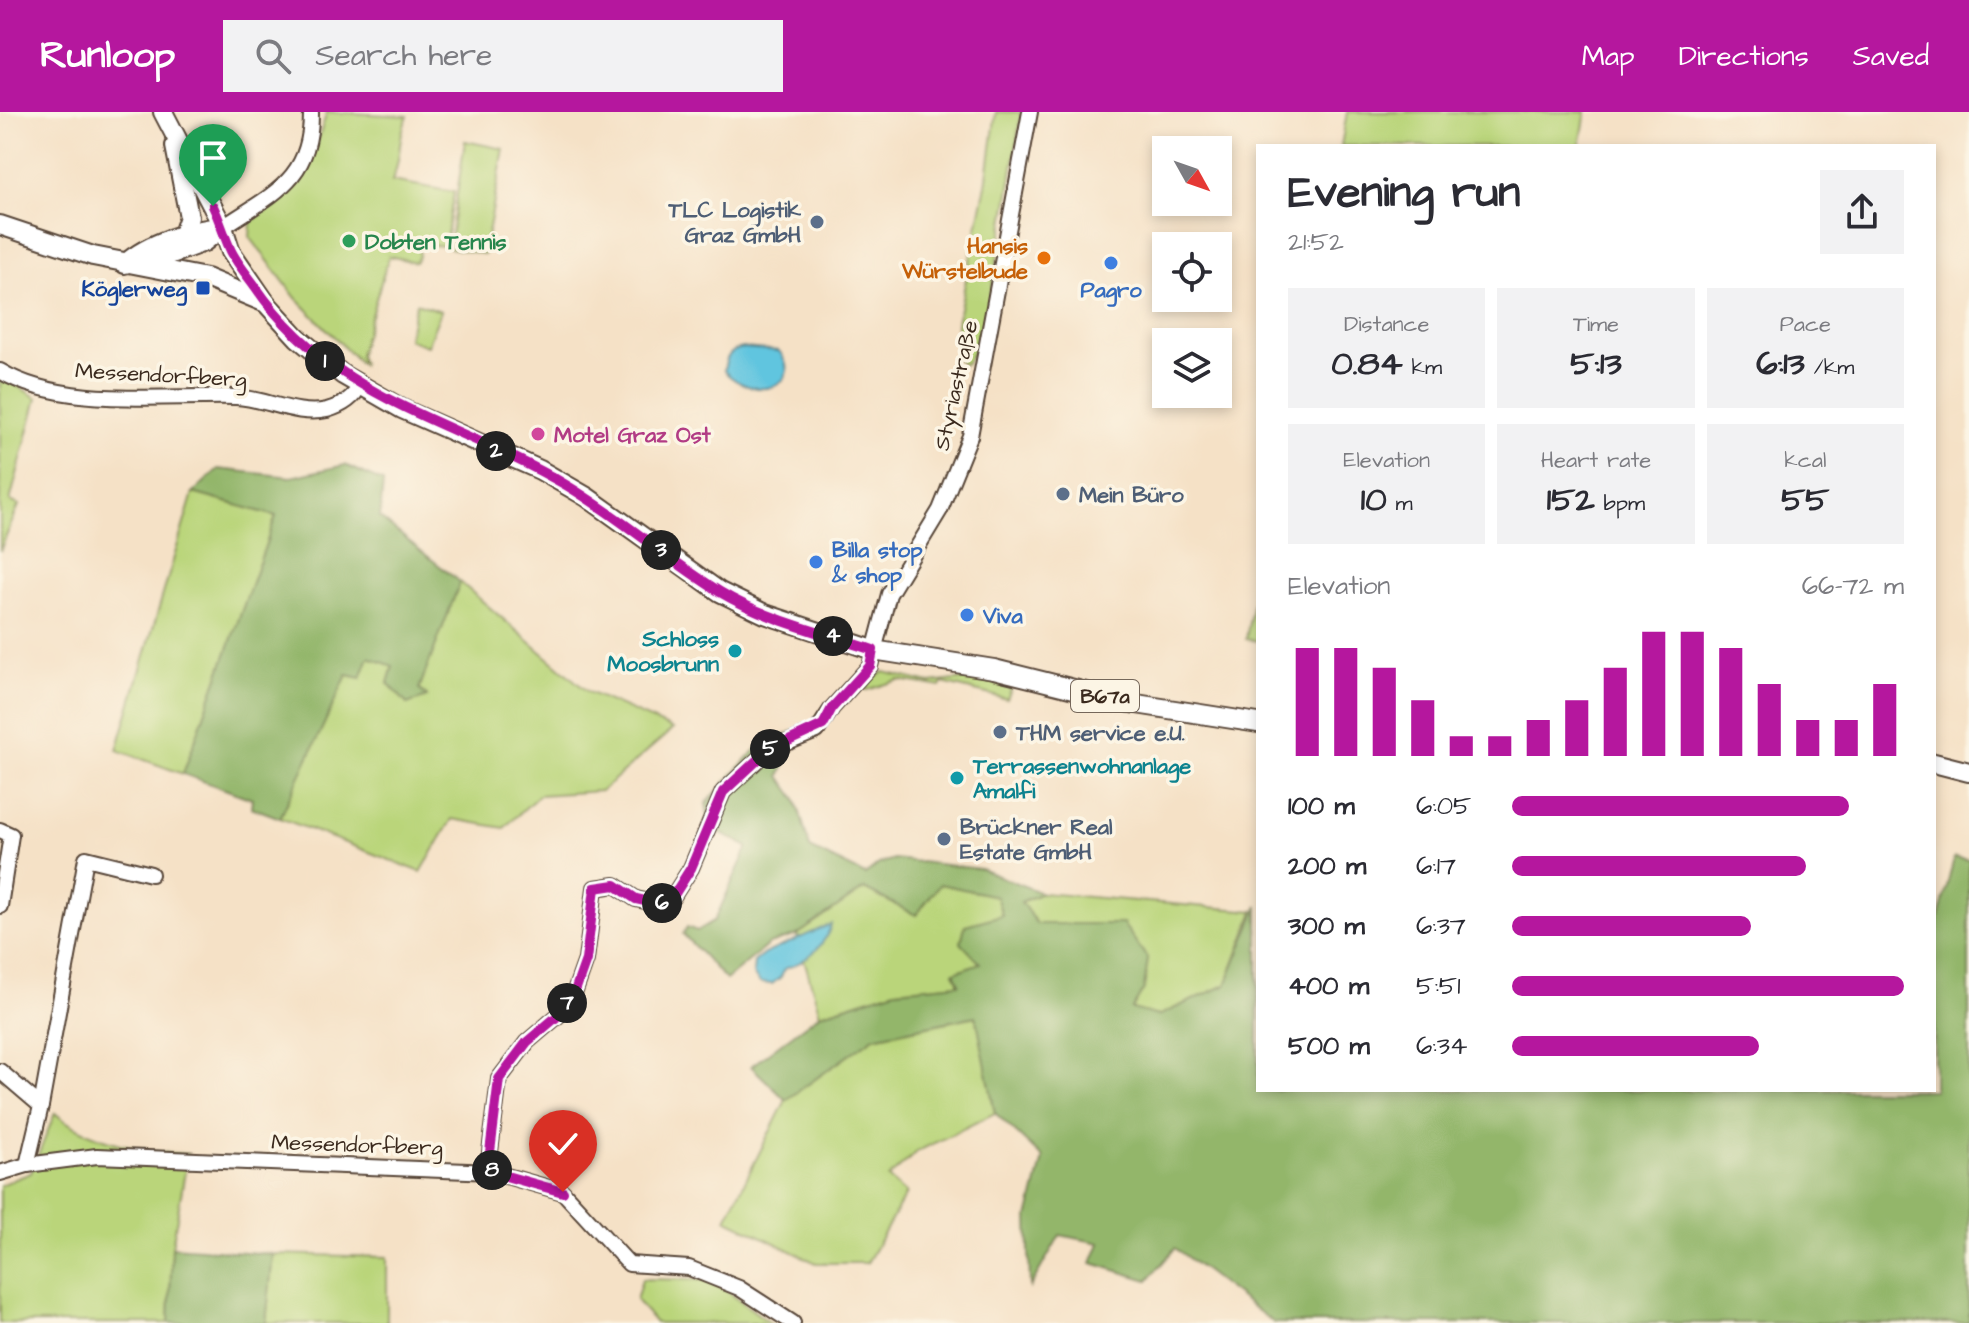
<!DOCTYPE html>
<meta charset="utf-8">
<style>
:root{--surface:#fff;--page:#f2f2f3;--text:#2b2b33;--muted:#7c7c81;--accent:#b5179e}
body{margin:0;font-family:"Architects Daughter",sans-serif;background:var(--page);color:var(--text);height:100vh;display:flex;flex-direction:column;font-size:30px;white-space:nowrap}
*{box-sizing:border-box;margin:0}
p{font-size:26px;color:var(--muted)}
.icon{flex:none;width:44px;height:44px;fill:none;stroke:currentColor;stroke-width:2;stroke-linecap:round;stroke-linejoin:round}
.map{position:relative;flex:1;overflow:hidden}
.side{position:absolute;left:1256px;top:32px;width:680px;height:948px;display:flex;flex-direction:column;background:var(--surface);border-radius:0px;box-shadow:0 4px 12px #0003}
.side>*{flex:none}
.needle{width:52px;rotate:130deg}
.controls{position:absolute;left:1152px;top:24px;display:grid;gap:16px}
.controls a{display:grid;place-items:center;width:80px;height:80px;border-radius:0px;background:var(--surface);box-shadow:0 4px 12px #0003;font-size:40px}
.pin{position:absolute;display:grid;place-items:center;width:68px;height:68px;color:#fff;margin:-82px -34px;border-radius:50% 50% 50% 0;rotate:-45deg;box-shadow:0 0 8px #0007}
.pin .icon{rotate:45deg}
.km{position:absolute;width:40px;height:40px;margin:-20px;border-radius:50%;background:#222;color:#fff;font-size:22px;line-height:40px;text-align:center}
.round{display:grid;place-items:center;flex:none;width:84px;height:84px;border-radius:0px;background:var(--page)}
.overview{display:flex;align-items:center;justify-content:space-between;height:136px;padding:0 32px}
h1{font-size:44px;font-weight:800;line-height:60px}
.figures{display:grid;grid-template-columns:repeat(3,1fr);gap:12px;height:136px;padding:8px 32px}
.figures div{display:grid;align-content:center;border-radius:0px;background:var(--page);text-align:center}
.figures b{font-size:34px;font-weight:800}
.figures small{font-size:22px;font-weight:400}
.figures p{font-size:22px}
.chart{height:224px;padding:16px 32px}
.chart p{display:flex;justify-content:space-between}
.chart svg{width:100%;height:144px;margin-top:8px;stroke:var(--accent);stroke-width:6}
ul{padding:0 32px;list-style:none;font-size:26px}
li{display:grid;grid-template-columns:128px 96px 1fr;align-items:center;height:60px}
li i{height:20px;border-radius:10px;background:var(--accent)}
header{display:flex;align-items:center;gap:48px;box-sizing:border-box;height:112px;padding:0 40px;background:var(--accent);color:#fff}
header strong{font-size:38px}
nav{display:flex;gap:44px;margin-inline-start:auto;font-size:28px}
.search{width:560px;height:72px;background:var(--page);display:flex;align-items:center;gap:20px;box-sizing:border-box;padding:0 28px;border-radius:0px;color:var(--muted);font-size:30px}
.map>svg:first-child{display:block}
.green{fill:#bad57a;stroke:#7a804c;stroke-width:2}
.forest{fill:#93b66a;stroke:#677044;stroke-width:2}
.water{fill:#61c5df;stroke:#4e787e;stroke-width:2}
.lines{fill:none;stroke-linecap:round;stroke-linejoin:round}
.minor-casing{stroke:#574537;stroke-width:18}
.major-casing{stroke:#574537;stroke-width:22}
.minor{stroke:#fff;stroke-width:14}
.major{stroke:#fff;stroke-width:18}
.route-casing{stroke:#fff;stroke-width:16}
.route{stroke:#b5179e;stroke-width:10}
.service-dot{fill:#5c6f8a;stroke:#fcf5e5;stroke-width:3}
.leisure-dot{fill:#2e9e5b;stroke:#fcf5e5;stroke-width:3}
.food-dot{fill:#e8710a;stroke:#fcf5e5;stroke-width:3}
.shop-dot{fill:#3f7fe0;stroke:#fcf5e5;stroke-width:3}
.transit-dot{fill:#1a4fb4;stroke:#fcf5e5;stroke-width:3}
.hotel-dot{fill:#d1479c;stroke:#fcf5e5;stroke-width:3}
.culture-dot{fill:#0f9aa8;stroke:#fcf5e5;stroke-width:3}
.labels{text-anchor:middle;stroke-width:7;stroke-linejoin:round;paint-order:stroke}
.shield{fill:#fcf5e5;stroke:#75675a;stroke-width:2}
.shield-label{font-size:20px;font-weight:bold;fill:#3b2a1e}
.service-label{font-size:22px;font-weight:bold;fill:#4e5e75;stroke:#fcf5e5;text-anchor:start}
.leisure-label{font-size:22px;font-weight:bold;fill:#27864d;stroke:#fcf5e5;text-anchor:start}
.food-label{font-size:22px;font-weight:bold;fill:#c56008;stroke:#fcf5e5;text-anchor:end}
.transit-label{font-size:22px;font-weight:bold;fill:#164399;stroke:#fcf5e5;text-anchor:end}
.shop-label{font-size:22px;font-weight:bold;fill:#366cbe;stroke:#fcf5e5;text-anchor:start}
.street-label{font-size:22px;fill:#3b2a1e;stroke:#fcf5e5}
.hotel-label{font-size:22px;font-weight:bold;fill:#b23c85;stroke:#fcf5e5;text-anchor:start}
.culture-label{font-size:22px;font-weight:bold;fill:#0d838f;stroke:#fcf5e5;text-anchor:end}
</style>
<header>
<strong>Runloop</strong>
<div class="search"><svg class="icon" aria-label="search" viewBox="0 0 24 24"><circle cx="10" cy="10" r="6"/><path d="M15 15l6 6"/></svg>Search here</div>
<nav><a>Map</a><a>Directions</a><a>Saved</a></nav>
</header>
<div class="map">
<svg width="1969" height="1211" viewBox="0 0 1969 1211">
<rect width="100%" height="100%" fill="#fcf5e5"/>
<filter id="ink" filterUnits="userSpaceOnUse"><feTurbulence type="fractalNoise" baseFrequency=".0125" numOctaves="2"/><feDisplacementMap in="SourceGraphic" scale="16" xChannelSelector="R" yChannelSelector="G"/><feConvolveMatrix kernelMatrix="1 2 1 2 8 2 1 2 1" color-interpolation-filters="sRGB"/></filter>
<filter id="wash" filterUnits="userSpaceOnUse"><feTurbulence type="fractalNoise" baseFrequency=".006" numOctaves="4" result="noise"/><feDisplacementMap in="SourceGraphic" scale="32" xChannelSelector="R" yChannelSelector="G"/><feGaussianBlur stdDeviation="1.8" result="paint"/><feColorMatrix in="noise" values="0 0 0 0 0 0 0 0 0 0 0 0 0 0 0 0 0 1.4 0 .05"/><feComposite in="paint" operator="in"/></filter>
<g filter="url(#wash)">
<rect width="100%" height="100%" fill="#f5e1c6"/>
<g class="green">
<path d="M327,0L408,4C397,25 402,48 392,69L454,80L445,134L418,132L419,144L415,150L389,144L359,243L363,254L296,186L250,125L251,110L296,75L315,37Z"/>
<path d="M996,0H1021C1016,37 988,239 964,253L957,246V210L986,73Z"/>
<polygon points="1347,0 1586,0 1580,34 1341,34"/>
<polygon points="465,29 504,37 484,142 449,136"/>
<polygon points="416,191 441,199 427,234 408,227"/>
<polygon points="0,263 37,286 10,389 19,393 0,439"/>
<polygon points="193,381 276,404 183,662 117,638"/>
<polygon points="1258,463 1258,529 1246,527"/>
<polygon points="460,470 588,580 673,617 601,679 539,683 504,716 452,707 421,760 280,706 347,562 369,545 393,554 388,572 427,584 419,577"/>
<polygon points="884,560 930,571 973,566 1013,572 1007,587 943,571 941,575 899,568 867,578 864,575 873,565"/>
<polygon points="940,772 996,784 1002,803 981,851 959,872 896,878 820,902 797,823 864,777 916,803"/>
<polygon points="1042,781 1254,799 1226,873 1158,904 1131,897 1123,812 1037,812 1020,790"/>
<polygon points="977,904 995,1001 918,1039 888,1066 906,1082 867,1151 816,1151 726,1107 786,988 874,925"/>
<path d="M55,1001C84,1027 150,1042 188,1042L172,1135L169,1211H0V1073L31,1061Z"/>
<polygon points="273,1142 387,1145 387,1211 266,1211"/>
<polygon points="642,1167 712,1168 770,1211 655,1211 636,1188"/>
</g>
<g class="forest">
<polygon points="345,353 383,370 380,406 460,470 419,577 427,585 407,592 388,571 393,554 369,545 361,566 347,563 280,706 251,695 252,687 183,662 276,404 193,381 218,357 291,365"/>
<polygon points="801,616 780,664 796,687 810,736 865,763 879,752 894,747 981,757 1042,781 1021,790 1037,812 1123,812 1148,847 1144,877 1132,897 1158,904 1226,873 1258,794 1258,978 1934,978 1934,825 1954,746 1969,748 1969,1211 1274,1211 1175,1136 1148,1168 1092,1151 1100,1131 1060,1123 1030,1175 1028,1106 1043,1046 995,1001 976,904 874,925 786,988 751,954 820,902 896,878 959,872 954,860 980,851 961,831 965,813 1002,803 996,784 940,772 916,803 864,777 797,823 769,832 726,868 683,822 687,815 697,819 715,808 748,735 710,715 706,691 758,635"/>
<polygon points="172,1135 273,1142 266,1211 169,1211"/>
</g>
<g class="water">
<path d="M743,236L779,239C806,275 755,291 724,259C726,245 729,239 743,236Z"/>
<path d="M831,812C826,834 806,850 784,857L781,865L772,872L760,871L753,862L754,850L764,842Z"/>
</g>
</g>
<g filter="url(#ink)">
<g class="lines">
<g class="minor-casing">
<g id="minor">
<path d="M223,115C272,82 312,68 311,0"/>
<path d="M0,259C63,297 164,283 236,285C265,286 297,305 327,298C341,294 354,286 360,273"/>
<polyline points="0,718 11,723 0,794"/>
<polyline points="0,959 41,994 27,1053"/>
<polyline points="41,994 86,746 151,762"/>
<polyline points="492,1060 490,1040 499,967 527,930 560,902 575,879 586,848 595,776 615,773 636,787 659,792 672,786 691,756 723,680 767,639 817,619 832,596 870,554 889,482 940,398 970,324 1030,0"/>
<polyline points="0,1061 27,1053 97,1044 492,1060 563,1080 629,1152 689,1156 739,1176 793,1211"/>
</g>
</g>
<g class="major-casing">
<g id="major">
<polyline points="163,0 223,115 231,140 266,191"/>
<polyline points="175,34 189,105 182,125"/>
<polyline points="0,113 93,144 206,166 266,191 298,226 343,263 402,297 540,358 587,385 720,480 765,502 873,538 994,557 1130,591 1258,611"/>
<polyline points="147,151 204,130 223,115"/>
<path d="M125,152C148,131 192,117 223,115"/>
<polyline points="1934,651 1969,660"/>
</g>
</g>
<use href="#minor" class="minor"/>
<use href="#major" class="major"/>
</g>
</g>
<g class="lines" filter="url(#ink)">
<g class="route-casing">
<path id="route" d="M213,94C220,109 224,124 231,139C237,151 247,163 255,174C332,288 455,308 566,373C620,405 667,447 720,480C767,508 822,521 873,538L870,554L832,596L823,613L767,639L723,680L691,756L672,786L659,792L636,787L615,773L595,776L586,848L575,879L560,902L527,930L499,967L490,1040L492,1060L563,1080"/>
</g>
<use href="#route" class="route"/>
</g>
<g class="service-dot">
<circle cx="817" cy="110" r="8"/>
<circle cx="1063" cy="382" r="8"/>
<circle cx="1000" cy="620" r="8"/>
<circle cx="944" cy="727" r="8"/>
</g>
<circle class="leisure-dot" cx="349" cy="129" r="8"/>
<circle class="food-dot" cx="1044" cy="146" r="8"/>
<g class="shop-dot">
<circle cx="1111" cy="151" r="8"/>
<circle cx="816" cy="450" r="8"/>
<circle cx="967" cy="503" r="8"/>
</g>
<rect class="transit-dot" x="195" y="168" width="16" height="16" rx="4"/>
<circle class="hotel-dot" cx="538" cy="322" r="8"/>
<g class="culture-dot">
<circle cx="735" cy="539" r="8"/>
<circle cx="957" cy="666" r="8"/>
</g>
<g class="labels">
<rect class="shield" x="1071" y="568" width="68" height="32" rx="6"/>
<g class="shield-label">
<text x="1105" y="591">B67a</text>
</g>
<g class="service-label">
<text x="801" y="105" text-anchor="end">TLC Logistik<tspan x="801" dy="25">Graz GmbH</tspan></text>
<text x="1079" y="390">Mein Büro</text>
<text x="1016" y="628">THM service e.U.</text>
<text x="960" y="722">Brückner Real<tspan x="960" dy="25">Estate GmbH</tspan></text>
</g>
<g class="leisure-label">
<text x="365" y="137">Dobten Tennis</text>
</g>
<g class="food-label">
<text x="1028" y="141">Hansis<tspan x="1028" dy="25">Würstelbude</tspan></text>
</g>
<g class="transit-label">
<text x="187" y="184">Köglerweg</text>
</g>
<g class="shop-label">
<text x="1111" y="185" text-anchor="middle">Pagro</text>
<text x="832" y="445">Billa stop<tspan x="832" dy="25">&amp; shop</tspan></text>
<text x="983" y="511">Viva</text>
</g>
<g class="street-label">
<text transform="translate(161 262) rotate(3)" y="8">Messendorfberg</text>
<text transform="translate(955 273) rotate(-77)" y="8">Styriastraße</text>
<text transform="translate(357 1032) rotate(2)" y="8">Messendorfberg</text>
</g>
<g class="hotel-label">
<text x="554" y="330">Motel Graz Ost</text>
</g>
<g class="culture-label">
<text x="719" y="534">Schloss<tspan x="719" dy="25">Moosbrunn</tspan></text>
<text x="973" y="661" text-anchor="start">Terrassenwohnanlage<tspan x="973" dy="25">Amalfi</tspan></text>
</g>
</g>
</svg>
<div class="controls">
<a><svg class="needle" viewBox="-14 -14 28 28"><path d="M0-13l5 13h-10z" fill="#e53935"/><path d="M0 13l5-13h-10z" fill="#7c7c81"/></svg></a>
<a><svg class="icon" aria-label="locate" viewBox="0 0 24 24"><circle cx="12" cy="12" r="6"/><path d="M12 2v4M12 18v4M2 12h4M18 12h4"/></svg></a>
<a><svg class="icon" aria-label="layers" viewBox="0 0 24 24"><path d="M12 4l9 5-9 5-9-5zM3 14l9 5 9-5"/></svg></a>
</div>
<div class="pin" style="left:213px;top:94px;background:#1e9e55"><svg class="icon" aria-label="arrive" viewBox="0 0 24 24"><path d="M6 21V4h12l-3 4 3 4H6"/></svg></div>
<div class="pin" style="left:563px;top:1080px;background:#d93025"><svg class="icon" aria-label="check" viewBox="0 0 24 24"><path d="M5 12l5 5 9-10"/></svg></div>
<b class="km" style="left:325px;top:249px">1</b>
<b class="km" style="left:496px;top:339px">2</b>
<b class="km" style="left:661px;top:438px">3</b>
<b class="km" style="left:833px;top:524px">4</b>
<b class="km" style="left:770px;top:637px">5</b>
<b class="km" style="left:662px;top:791px">6</b>
<b class="km" style="left:567px;top:891px">7</b>
<b class="km" style="left:492px;top:1058px">8</b>
<section class="side">
<div class="overview"><div><h1>Evening run</h1><p>21:52</p></div><a class="round"><svg class="icon" aria-label="share" viewBox="0 0 24 24"><path d="M12 15V3M7 8l5-5 5 5M5 13v7h14v-7"/></svg></a></div>
<div class="figures">
<div><p>Distance</p><b>0.84<small> km</small></b></div>
<div><p>Time</p><b>5:13</b></div>
<div><p>Pace</p><b>6:13<small> /km</small></b></div>
</div>
<div class="figures">
<div><p>Elevation</p><b>10<small> m</small></b></div>
<div><p>Heart rate</p><b>152<small> bpm</small></b></div>
<div><p>kcal</p><b>55</b></div>
</div>
<div class="chart"><p><span>Elevation</span>66–72 m</p>
<svg viewBox="0 0 160 44" preserveAspectRatio="none"><path d="M5 44V11M15 44V11M25 44V17M35 44V27M45 44V38M55 44V38M65 44V33M75 44V27M85 44V17M95 44V6M105 44V6M115 44V11M125 44V22M135 44V33M145 44V33M155 44V22"/></svg>
</div>
<ul>
<li><b>100 m</b>6:05<i style="width:86%"></i></li>
<li><b>200 m</b>6:17<i style="width:75%"></i></li>
<li><b>300 m</b>6:37<i style="width:61%"></i></li>
<li><b>400 m</b>5:51<i style="width:100%"></i></li>
<li><b>500 m</b>6:34<i style="width:63%"></i></li>
</ul>
</section>
</div>
